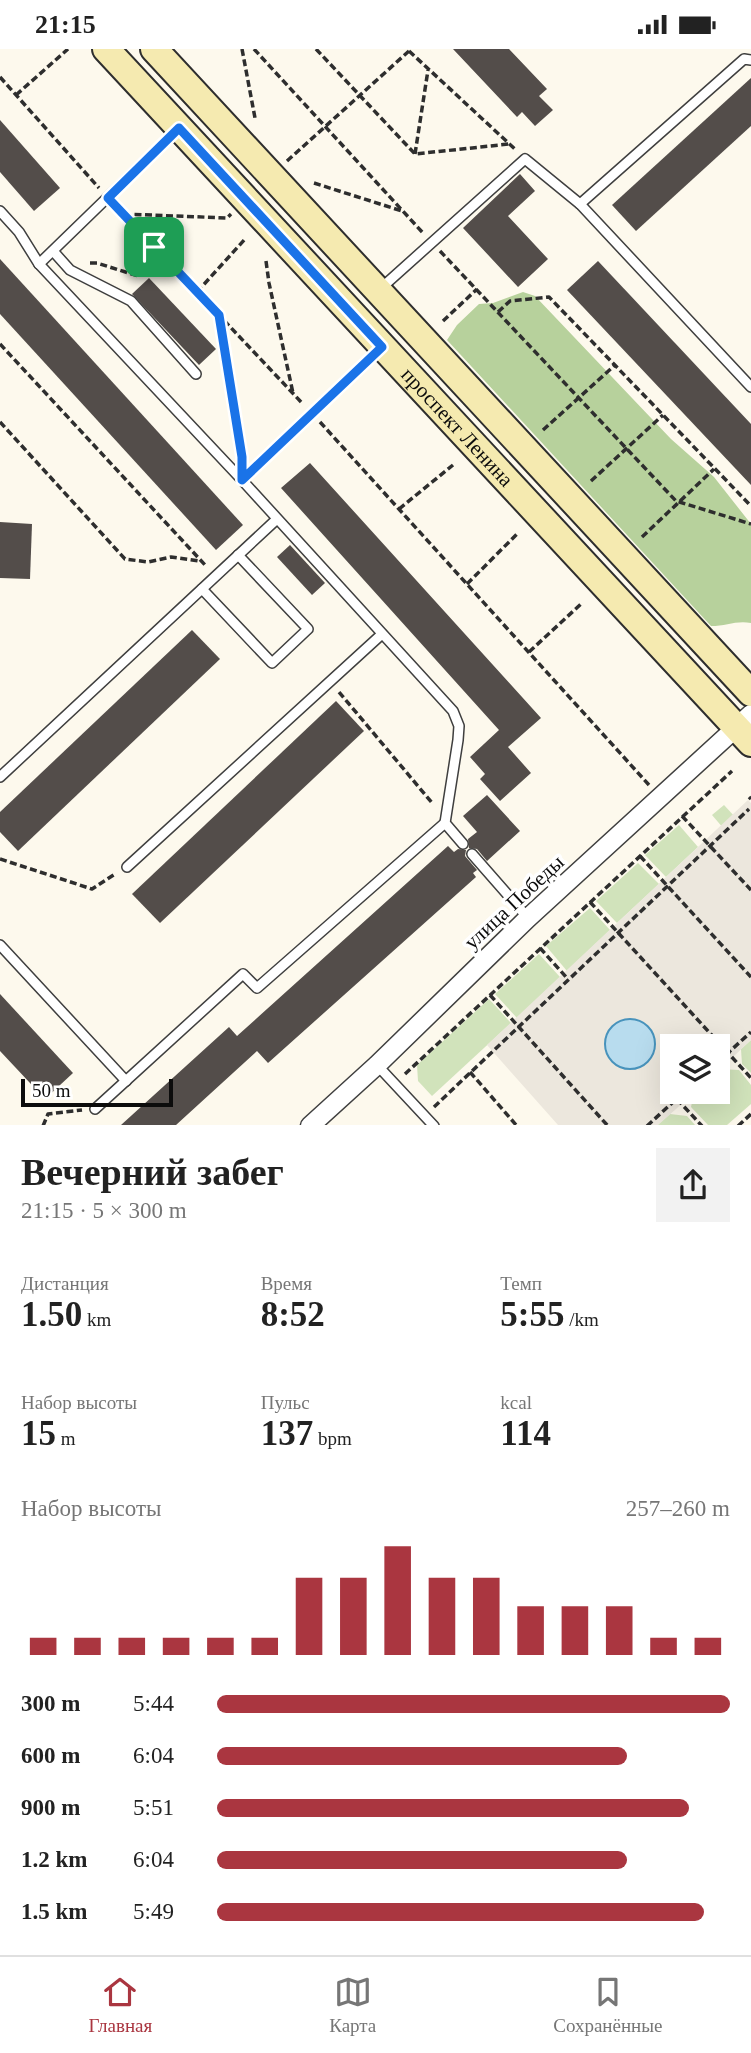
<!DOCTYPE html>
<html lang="ru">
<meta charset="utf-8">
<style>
:root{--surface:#fff;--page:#f2f2f2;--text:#222;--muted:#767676;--line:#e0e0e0;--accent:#aa3640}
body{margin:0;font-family:Georgia,serif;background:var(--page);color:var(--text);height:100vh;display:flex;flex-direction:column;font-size:26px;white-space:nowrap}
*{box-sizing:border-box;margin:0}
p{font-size:23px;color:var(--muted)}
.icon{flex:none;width:38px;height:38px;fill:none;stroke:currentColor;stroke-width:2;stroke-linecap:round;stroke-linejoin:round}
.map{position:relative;height:1076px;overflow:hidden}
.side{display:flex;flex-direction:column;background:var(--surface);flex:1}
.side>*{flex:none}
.tools{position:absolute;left:660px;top:985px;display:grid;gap:14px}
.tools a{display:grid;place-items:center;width:70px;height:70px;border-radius:0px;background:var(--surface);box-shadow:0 7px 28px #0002;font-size:35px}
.scale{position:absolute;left:21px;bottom:18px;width:152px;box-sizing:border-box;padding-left:7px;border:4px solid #0c0c0c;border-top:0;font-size:19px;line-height:24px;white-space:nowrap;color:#0c0c0c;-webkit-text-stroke:5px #fff;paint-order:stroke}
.pin{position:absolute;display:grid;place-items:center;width:60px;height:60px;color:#fff;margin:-30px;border-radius:14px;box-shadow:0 4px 10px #0006}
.round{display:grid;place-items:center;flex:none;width:74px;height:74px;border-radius:0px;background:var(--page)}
.headline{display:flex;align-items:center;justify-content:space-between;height:119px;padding:0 21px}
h1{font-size:38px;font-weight:700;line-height:52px}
.figures{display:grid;grid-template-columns:repeat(3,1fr);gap:10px;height:119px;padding:7px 21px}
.figures div{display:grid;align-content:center}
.figures b{font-size:35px;font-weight:700}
.figures small{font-size:19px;font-weight:400}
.figures p{font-size:19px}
.chart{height:196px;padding:14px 21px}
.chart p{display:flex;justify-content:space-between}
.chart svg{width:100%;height:126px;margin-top:7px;stroke:var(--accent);stroke-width:6}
ul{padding:0 21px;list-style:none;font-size:23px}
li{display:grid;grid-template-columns:112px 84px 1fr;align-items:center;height:52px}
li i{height:18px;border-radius:9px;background:var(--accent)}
.status{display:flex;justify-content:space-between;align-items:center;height:49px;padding:0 35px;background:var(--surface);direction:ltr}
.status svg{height:19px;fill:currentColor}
.tabs{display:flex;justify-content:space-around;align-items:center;height:98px;border-top:2px solid var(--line);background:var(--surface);font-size:19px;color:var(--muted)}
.tabs a{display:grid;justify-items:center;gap:4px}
.tabs .active{color:var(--accent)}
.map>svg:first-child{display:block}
.green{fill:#d1e3bb}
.forest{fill:#b7d19c}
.plaza{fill:#ece7dd}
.water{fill:#b8dcee;stroke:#4893bc;stroke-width:2}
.building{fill:#534d4a}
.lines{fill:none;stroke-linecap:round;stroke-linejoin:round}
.service-casing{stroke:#3f3f3f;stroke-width:12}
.minor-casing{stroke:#3f3f3f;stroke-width:21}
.secondary-casing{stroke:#2e2e2e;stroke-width:30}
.path{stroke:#2e2e2e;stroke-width:3.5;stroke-dasharray:7 3.5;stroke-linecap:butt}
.service{stroke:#fff;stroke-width:9}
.minor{stroke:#fff;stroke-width:18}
.secondary{stroke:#f5eab0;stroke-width:26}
.route-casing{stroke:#fff;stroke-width:14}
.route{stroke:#1a73e8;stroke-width:9}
.labels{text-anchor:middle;stroke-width:7;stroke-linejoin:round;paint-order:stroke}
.street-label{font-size:21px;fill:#0c0c0c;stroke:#fff}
</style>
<div class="status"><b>21:15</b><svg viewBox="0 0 49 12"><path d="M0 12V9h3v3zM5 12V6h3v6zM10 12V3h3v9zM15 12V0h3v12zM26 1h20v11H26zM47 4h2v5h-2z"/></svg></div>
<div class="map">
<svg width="751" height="1077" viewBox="0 0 751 1077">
<rect width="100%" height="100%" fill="#fdf9ed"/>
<g class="green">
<polygon points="724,756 736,769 724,780 712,766"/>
<polygon points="679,776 698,798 666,828 645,806"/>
<polygon points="638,814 659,835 617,874 596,852"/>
<polygon points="590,859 610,881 567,922 546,897"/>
<polygon points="539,905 560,928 517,969 495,945"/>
<polygon points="489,950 511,974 432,1047 418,1032 417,1016"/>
<polygon points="751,991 751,1024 742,1015 741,1000"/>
<polygon points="720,1020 739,1021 751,1036 751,1055 727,1076 708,1076 691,1058 694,1044 718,1043 718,1022"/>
<polygon points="670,1065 687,1067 695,1076 657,1076"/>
</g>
<path class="forest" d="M523,243L535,247L671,390L714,428L751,475V574C737,571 726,577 711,577L447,291L457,276L479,255L493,254Z"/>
<polygon class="plaza" points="748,751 751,754 751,991 718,1022 718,998 672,998 672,1043 695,1043 657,1077 558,1076 487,996"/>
<circle class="water" cx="630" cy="995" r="25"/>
<g class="building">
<polygon points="453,0 509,0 547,40 539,47 553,61 535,77 522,63 517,68"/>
<polygon points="751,29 751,77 636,182 612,156"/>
<polygon points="0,71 60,139 34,162 0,123"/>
<polygon points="520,125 535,142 508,167 548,210 518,238 463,179"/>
<polygon points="0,210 243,476 216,501 0,265"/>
<polygon points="598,212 751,375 751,436 567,241"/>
<polygon points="149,229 216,300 199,316 132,245"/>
<polygon points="310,414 541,669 508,698 531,724 500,752 480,730 485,725 470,708 499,681 281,439"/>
<polygon points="0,473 32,475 30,530 0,529"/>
<polygon points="290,496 325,534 312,546 277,508"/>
<polygon points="192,581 220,610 18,802 0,783 0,763"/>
<polygon points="336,652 364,682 160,874 132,845"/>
<polygon points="487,746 520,782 487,812 477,800 469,799 468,790 477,783 463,767"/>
<polygon points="448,797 454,803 458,800 466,801 465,807 477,821 473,824 476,828 268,1014 257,1002 176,1076 121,1076 229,978 237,987"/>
<polygon points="0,945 73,1024 45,1050 0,1002"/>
</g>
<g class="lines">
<g class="service-casing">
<g id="service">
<polyline points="580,155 744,10 751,11"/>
<polyline points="0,162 19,183 39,215 242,431 453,662 459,677 458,691 445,774 463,795"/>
<polyline points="53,202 70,221 131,252 196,325"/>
<polyline points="39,215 178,80"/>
<polyline points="379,241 525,110 580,155 751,338"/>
<polyline points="242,431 380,300"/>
<polyline points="202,540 272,614 308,580 238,506"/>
<polyline points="0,728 277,470"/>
<polyline points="472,805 528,869"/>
<polyline points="127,818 382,585"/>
<polyline points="0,896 126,1032"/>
<polyline points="377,1016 434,1077"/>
<polyline points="95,1060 243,925 257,939 445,774"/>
</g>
</g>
<g class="minor-casing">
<polyline id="minor" points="310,1077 377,1016 528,869 751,665"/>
</g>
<g class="secondary-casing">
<g id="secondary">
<path id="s1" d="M106,0L751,694"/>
<polyline points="154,0 751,644"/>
</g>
</g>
<g class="path">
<polyline points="242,0 255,69"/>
<polyline points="254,0 423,184"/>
<polyline points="316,0 415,105 509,95"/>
<polyline points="409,2 516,101"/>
<polyline points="0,28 99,139"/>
<polyline points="16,46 68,0"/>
<polyline points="415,105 428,21"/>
<polyline points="287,112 409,2"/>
<polyline points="314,134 402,162"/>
<polyline points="116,157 303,355"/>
<polyline points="124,165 227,169 231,165"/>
<polyline points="440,202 676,452 751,475"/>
<polyline points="266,212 269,234 293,344"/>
<polyline points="90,214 97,214 138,227 149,221 154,198"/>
<polyline points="197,243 246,189"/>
<polyline points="498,263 510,252 549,248 751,457"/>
<polyline points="219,267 242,408"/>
<polyline points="443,272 477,240"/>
<polyline points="0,295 206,517"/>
<polyline points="0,373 125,510 148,513 171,508 199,512"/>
<polyline points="320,373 649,736"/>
<polyline points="543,381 614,317"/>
<polyline points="591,432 663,366"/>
<polyline points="399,460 453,416"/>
<polyline points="642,488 714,420"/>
<polyline points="467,535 517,485"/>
<polyline points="529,603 581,555"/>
<polyline points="339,643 433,755"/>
<polyline points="749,748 751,750"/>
<polyline points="682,767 751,841"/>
<polyline points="640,807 751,928"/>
<polyline points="0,810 92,840 115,825"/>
<polyline points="590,853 751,1029"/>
<polyline points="540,899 567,929"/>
<polyline points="490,946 608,1077"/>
<polyline points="718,1013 751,983"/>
<polyline points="470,1023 517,1077"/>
<polyline points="405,1025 732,722"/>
<polyline points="677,1050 702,1077"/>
<polyline points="434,1058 749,760"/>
<polyline points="43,1077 48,1065 82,1061"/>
<polyline points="647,1077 684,1043"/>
<polyline points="738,1077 751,1065"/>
</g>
<use href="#service" class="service"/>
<use href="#minor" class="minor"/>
<use href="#secondary" class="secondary"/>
</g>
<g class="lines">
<g class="route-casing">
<polygon id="route" points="179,79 382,298 242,431 242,408 219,266 108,149"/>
</g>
<use href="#route" class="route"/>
</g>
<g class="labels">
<g class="street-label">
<text dy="7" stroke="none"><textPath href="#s1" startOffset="516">проспект Ленина</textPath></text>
<text transform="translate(514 853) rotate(-43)" y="7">улица Победы</text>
</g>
</g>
</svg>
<div class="tools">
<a><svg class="icon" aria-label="layers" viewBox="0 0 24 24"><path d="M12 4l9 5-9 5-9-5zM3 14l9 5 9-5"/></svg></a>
</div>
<div class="scale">50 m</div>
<div class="pin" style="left:154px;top:198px;background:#1e9e55"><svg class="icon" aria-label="arrive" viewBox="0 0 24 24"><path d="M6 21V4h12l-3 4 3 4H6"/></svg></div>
</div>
<section class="side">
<div class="headline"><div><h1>Вечерний забег</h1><p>21:15 · 5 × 300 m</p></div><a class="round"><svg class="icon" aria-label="share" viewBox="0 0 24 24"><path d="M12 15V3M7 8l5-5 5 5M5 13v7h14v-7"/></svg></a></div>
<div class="figures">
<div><p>Дистанция</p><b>1.50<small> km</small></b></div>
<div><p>Время</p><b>8:52</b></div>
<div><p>Темп</p><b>5:55<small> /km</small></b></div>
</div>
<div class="figures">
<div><p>Набор высоты</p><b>15<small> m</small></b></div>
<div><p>Пульс</p><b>137<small> bpm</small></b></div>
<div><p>kcal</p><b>114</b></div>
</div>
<div class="chart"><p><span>Набор высоты</span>257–260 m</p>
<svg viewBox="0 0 160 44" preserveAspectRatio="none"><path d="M5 44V38M15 44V38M25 44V38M35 44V38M45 44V38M55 44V38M65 44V17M75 44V17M85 44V6M95 44V17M105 44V17M115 44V27M125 44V27M135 44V27M145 44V38M155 44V38"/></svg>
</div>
<ul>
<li><b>300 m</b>5:44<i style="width:100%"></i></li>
<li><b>600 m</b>6:04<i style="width:80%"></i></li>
<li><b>900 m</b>5:51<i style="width:92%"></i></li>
<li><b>1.2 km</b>6:04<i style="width:80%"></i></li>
<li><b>1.5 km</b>5:49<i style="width:95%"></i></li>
</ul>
</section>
<nav class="tabs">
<a class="active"><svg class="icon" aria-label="home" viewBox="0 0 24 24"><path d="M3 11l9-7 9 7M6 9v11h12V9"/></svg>Главная</a>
<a><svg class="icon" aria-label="map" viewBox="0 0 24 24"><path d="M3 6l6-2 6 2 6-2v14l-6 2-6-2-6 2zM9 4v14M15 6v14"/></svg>Карта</a>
<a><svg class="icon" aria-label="saved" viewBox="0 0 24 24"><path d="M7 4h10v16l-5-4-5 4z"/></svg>Сохранённые</a>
</nav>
